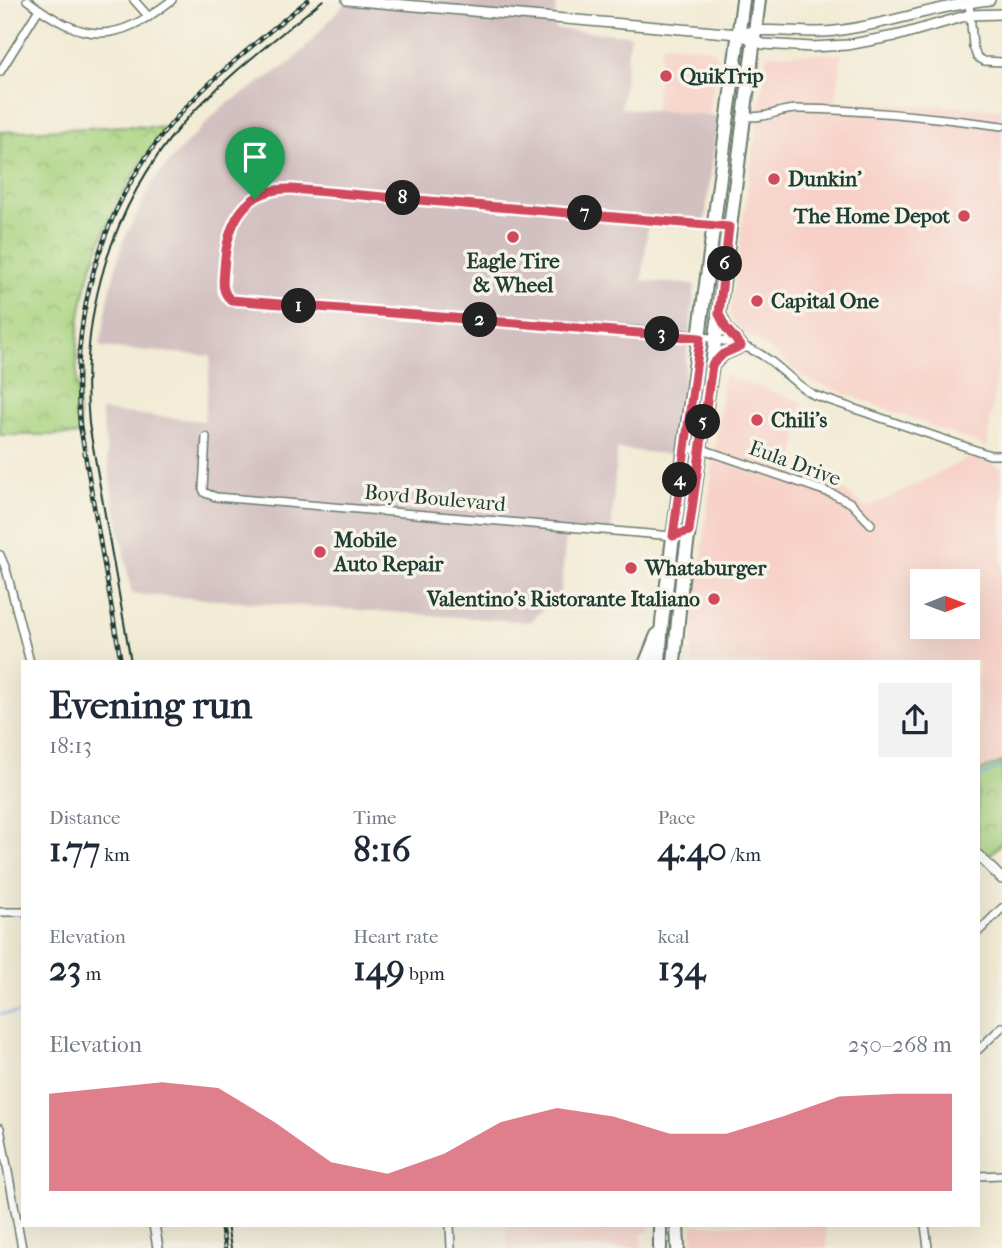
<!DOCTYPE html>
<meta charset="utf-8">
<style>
:root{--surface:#fff;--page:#f2f2f3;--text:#1f2937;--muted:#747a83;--accent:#d1495b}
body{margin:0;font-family:"IM FELL French Canon",serif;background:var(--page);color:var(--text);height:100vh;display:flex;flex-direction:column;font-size:26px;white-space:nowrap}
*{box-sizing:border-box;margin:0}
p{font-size:23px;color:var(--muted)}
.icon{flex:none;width:38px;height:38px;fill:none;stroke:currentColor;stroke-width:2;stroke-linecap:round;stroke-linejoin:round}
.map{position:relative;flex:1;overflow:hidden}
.panel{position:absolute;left:21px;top:660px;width:959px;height:567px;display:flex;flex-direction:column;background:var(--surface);border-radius:0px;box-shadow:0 7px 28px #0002}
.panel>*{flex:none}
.needle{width:46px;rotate:89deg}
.buttons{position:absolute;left:910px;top:569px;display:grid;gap:14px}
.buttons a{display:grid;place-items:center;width:70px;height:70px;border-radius:0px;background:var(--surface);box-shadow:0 7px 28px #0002;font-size:35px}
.pin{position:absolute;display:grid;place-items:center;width:60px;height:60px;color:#fff;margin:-72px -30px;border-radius:50% 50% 50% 0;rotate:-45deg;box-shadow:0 0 7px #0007}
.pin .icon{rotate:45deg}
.km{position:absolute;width:35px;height:35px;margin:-18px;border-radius:50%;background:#222;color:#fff;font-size:19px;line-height:35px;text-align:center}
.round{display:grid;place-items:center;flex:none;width:74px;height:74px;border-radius:0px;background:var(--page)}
.overview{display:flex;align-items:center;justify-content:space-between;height:119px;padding:0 28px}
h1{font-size:38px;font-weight:800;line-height:52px}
.figures{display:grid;grid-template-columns:repeat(3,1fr);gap:10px;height:119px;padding:7px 28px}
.figures div{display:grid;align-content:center}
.figures b{font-size:35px;font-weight:800}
.figures small{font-size:19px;font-weight:400}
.figures p{font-size:19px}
.chart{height:196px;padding:14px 28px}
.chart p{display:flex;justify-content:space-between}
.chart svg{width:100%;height:126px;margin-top:7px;fill:var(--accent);opacity:.7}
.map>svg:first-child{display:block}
.built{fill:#f7d1c8;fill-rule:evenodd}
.industrial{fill:#d2bfc0}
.park{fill:url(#park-crowns);stroke:#64885a;stroke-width:2}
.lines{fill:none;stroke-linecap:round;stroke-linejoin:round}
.stream{stroke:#76aae3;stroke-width:2}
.minor-casing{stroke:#697a6c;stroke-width:10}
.tertiary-casing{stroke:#697a6c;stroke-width:12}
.primary-casing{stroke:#697a6c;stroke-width:16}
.minor{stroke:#fff;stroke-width:7}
.tertiary{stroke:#fff;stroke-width:9}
.primary{stroke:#fff;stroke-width:12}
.tram{stroke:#1f3d34;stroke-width:2}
.rail-casing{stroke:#1f3d34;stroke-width:4.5}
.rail{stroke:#f7f3e8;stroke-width:2;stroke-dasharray:5;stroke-linecap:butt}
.route-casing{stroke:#fff;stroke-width:14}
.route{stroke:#d1495b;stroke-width:9}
.poi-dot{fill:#d1495b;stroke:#f7f3e8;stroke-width:2.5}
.labels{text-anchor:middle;stroke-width:7;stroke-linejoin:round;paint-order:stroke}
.poi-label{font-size:21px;font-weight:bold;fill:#1f3d34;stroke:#f7f3e8;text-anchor:start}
.street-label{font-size:21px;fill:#1f3d34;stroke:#f7f3e8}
</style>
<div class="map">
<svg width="1002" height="1248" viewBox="0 0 1002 1248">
<defs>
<pattern id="park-crowns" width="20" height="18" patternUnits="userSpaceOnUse" patternTransform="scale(1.75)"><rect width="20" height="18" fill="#a9d480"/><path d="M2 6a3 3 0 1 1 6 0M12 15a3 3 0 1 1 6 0" fill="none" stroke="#89ad6a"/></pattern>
</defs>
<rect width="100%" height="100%" fill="#f7f3e8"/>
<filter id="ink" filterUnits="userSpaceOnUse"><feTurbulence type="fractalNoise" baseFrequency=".0143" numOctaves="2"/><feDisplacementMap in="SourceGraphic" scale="14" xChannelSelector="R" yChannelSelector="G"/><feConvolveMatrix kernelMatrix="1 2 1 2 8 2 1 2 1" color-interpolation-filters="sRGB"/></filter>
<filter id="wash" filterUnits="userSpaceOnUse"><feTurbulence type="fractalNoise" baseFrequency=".00686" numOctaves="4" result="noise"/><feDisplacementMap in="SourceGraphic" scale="28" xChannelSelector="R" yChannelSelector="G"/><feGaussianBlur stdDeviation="1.57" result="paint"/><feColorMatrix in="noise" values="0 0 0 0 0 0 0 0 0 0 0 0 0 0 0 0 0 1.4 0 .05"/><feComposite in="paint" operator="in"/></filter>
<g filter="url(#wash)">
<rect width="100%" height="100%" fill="#f2ebd5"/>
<g class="built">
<polygon points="662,43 711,49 716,54 718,58 709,115 655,111"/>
<polygon points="767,54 842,54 836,102 1002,109 1002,330 987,447 804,378 776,353 741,331 730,315"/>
<path d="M724,375L802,402L793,469L833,482L867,508L972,457L1002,468V762L978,772V662H692V635ZM922,581H968V626H922Z"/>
<polygon points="507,1225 649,1225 649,1232 641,1233 642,1248 508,1248"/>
<polygon points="692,1225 826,1225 827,1248 693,1248"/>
</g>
<polygon class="industrial" points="348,0 556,0 555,29 630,35 621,108 718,116 704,228 648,224 642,281 695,285 675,455 617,449 611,534 566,531 561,591 530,622 132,594 112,490 101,411 204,421 211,356 100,347 110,290 123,241 154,180 179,151 221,108 293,61"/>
<g class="park">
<path d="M126,126L166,128C121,186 85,259 78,333C75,367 78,401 80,435H0V132Z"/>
<polygon points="1002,762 1002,842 987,858 978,850 978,772"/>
</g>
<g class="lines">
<g class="stream">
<polyline points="978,778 1002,766"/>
<polyline points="0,1014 23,1013"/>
</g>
</g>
</g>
<g filter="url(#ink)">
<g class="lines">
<g class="minor-casing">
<g id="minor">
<path d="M27,0C85,44 115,44 172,0"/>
<polyline points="134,0 149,17"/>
<polyline points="969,2 973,46 977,57 984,61 1002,62"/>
<polyline points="0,72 39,9"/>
<path d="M743,116C769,120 776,108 801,109C869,110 935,117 1002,126"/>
<path d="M715,225L292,189C247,188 225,223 224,264C224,276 221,286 226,296L240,302C353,311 467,319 581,328C631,331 703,330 750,349C775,359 791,383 814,395L990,455H1002"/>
<polyline points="206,437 203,489 205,493 216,497 673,536"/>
<polyline points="684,448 708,451 833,494 851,503 871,524"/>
<polyline points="0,555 6,569 30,662"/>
<polyline points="0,912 23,912"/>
<polyline points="978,932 1002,908"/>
<polyline points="978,1050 1002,1027"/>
<polyline points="0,1128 22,1248"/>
<polyline points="978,1176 1002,1175"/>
<polyline points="450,1225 451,1248"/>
<polyline points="925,1225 928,1248"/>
</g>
</g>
<g class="tertiary-casing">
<g id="tertiary">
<path d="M347,0L738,34C769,26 803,35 835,31C888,25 937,5 990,0"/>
<polyline points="738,34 763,44 812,47 847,45 900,35 969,15 1002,14"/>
<polyline points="978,855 1002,879"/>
<polyline points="154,1225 158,1248"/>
</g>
</g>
<g class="primary-casing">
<g id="primary">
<polyline points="712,365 723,354 741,346 726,329 719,314"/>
<polyline points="646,662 657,635"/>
<polyline points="659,662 662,622 743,0"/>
<polyline points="674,662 682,580 719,314 759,0"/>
<polyline points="660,1225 660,1248"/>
<polyline points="677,1225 678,1248"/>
</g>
</g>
<use href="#minor" class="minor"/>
<use href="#tertiary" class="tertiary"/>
<use href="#primary" class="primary"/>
<g class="tram">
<path d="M131,662L89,424C79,315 111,206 183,123C224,77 276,39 323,0"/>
<polyline points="227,1225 231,1248"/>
</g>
<g class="rail-casing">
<g id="rail">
<path d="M121,662L80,425C69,307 106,192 187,106C224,67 267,34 308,0"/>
<polyline points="221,1225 225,1248"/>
</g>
</g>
<use href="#rail" class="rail"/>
</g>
</g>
<g class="lines" filter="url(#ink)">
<g class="route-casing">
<path id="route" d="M292,189L729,227L719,314L726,328L741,346L723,354L712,365L689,531L673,536L700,338L231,300C221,292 223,281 224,270C226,227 242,187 292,189Z"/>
</g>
<use href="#route" class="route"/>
</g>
<g class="poi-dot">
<circle cx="666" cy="76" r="7"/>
<circle cx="774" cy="179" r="7"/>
<circle cx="964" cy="216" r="7"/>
<circle cx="513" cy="237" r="7"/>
<circle cx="757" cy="301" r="7"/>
<circle cx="757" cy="420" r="7"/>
<circle cx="320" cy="552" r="7"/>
<circle cx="631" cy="568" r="7"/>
<circle cx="714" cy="599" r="7"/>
</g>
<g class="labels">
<g class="poi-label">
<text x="680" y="83">QuikTrip</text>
<text x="788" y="186">Dunkin'</text>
<text x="950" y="223" text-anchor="end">The Home Depot</text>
<text x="513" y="268" text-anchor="middle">Eagle Tire<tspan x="513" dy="24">&amp; Wheel</tspan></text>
<text x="771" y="308">Capital One</text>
<text x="771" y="427">Chili's</text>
<text x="334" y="547">Mobile<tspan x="334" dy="24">Auto Repair</tspan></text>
<text x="645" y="575">Whataburger</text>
<text x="700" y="606" text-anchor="end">Valentino's Ristorante Italiano</text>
</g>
<g class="street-label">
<text transform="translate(795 463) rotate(20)" y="7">Eula Drive</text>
<text transform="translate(435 498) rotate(5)" y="7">Boyd Boulevard</text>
</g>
</g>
</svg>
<div class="buttons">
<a><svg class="needle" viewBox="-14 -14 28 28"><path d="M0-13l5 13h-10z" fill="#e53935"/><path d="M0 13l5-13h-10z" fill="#747a83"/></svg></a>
</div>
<div class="pin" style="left:255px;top:199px;background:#1e9e55"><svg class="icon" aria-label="arrive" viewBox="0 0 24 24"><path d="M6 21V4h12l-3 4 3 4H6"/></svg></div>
<b class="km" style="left:299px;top:306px">1</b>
<b class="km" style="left:480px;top:320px">2</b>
<b class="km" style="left:662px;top:334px">3</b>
<b class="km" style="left:680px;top:480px">4</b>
<b class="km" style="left:703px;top:422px">5</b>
<b class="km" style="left:725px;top:264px">6</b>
<b class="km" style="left:585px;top:213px">7</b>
<b class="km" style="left:403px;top:198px">8</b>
<section class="panel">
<div class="overview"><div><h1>Evening run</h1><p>18:13</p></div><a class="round"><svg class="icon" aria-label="share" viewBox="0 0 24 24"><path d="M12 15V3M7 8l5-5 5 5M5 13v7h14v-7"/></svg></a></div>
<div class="figures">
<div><p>Distance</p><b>1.77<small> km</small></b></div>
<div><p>Time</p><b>8:16</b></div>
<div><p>Pace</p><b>4:40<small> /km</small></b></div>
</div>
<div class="figures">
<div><p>Elevation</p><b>23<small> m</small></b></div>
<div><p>Heart rate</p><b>149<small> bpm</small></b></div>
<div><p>kcal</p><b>134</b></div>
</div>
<div class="chart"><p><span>Elevation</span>250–268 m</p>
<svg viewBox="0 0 160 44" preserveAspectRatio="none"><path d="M0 44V10L10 8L20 6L30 8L40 20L50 34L60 38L70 31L80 20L90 15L100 18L110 24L120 24L130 18L140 11L150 10L160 10V44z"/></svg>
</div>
</section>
</div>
